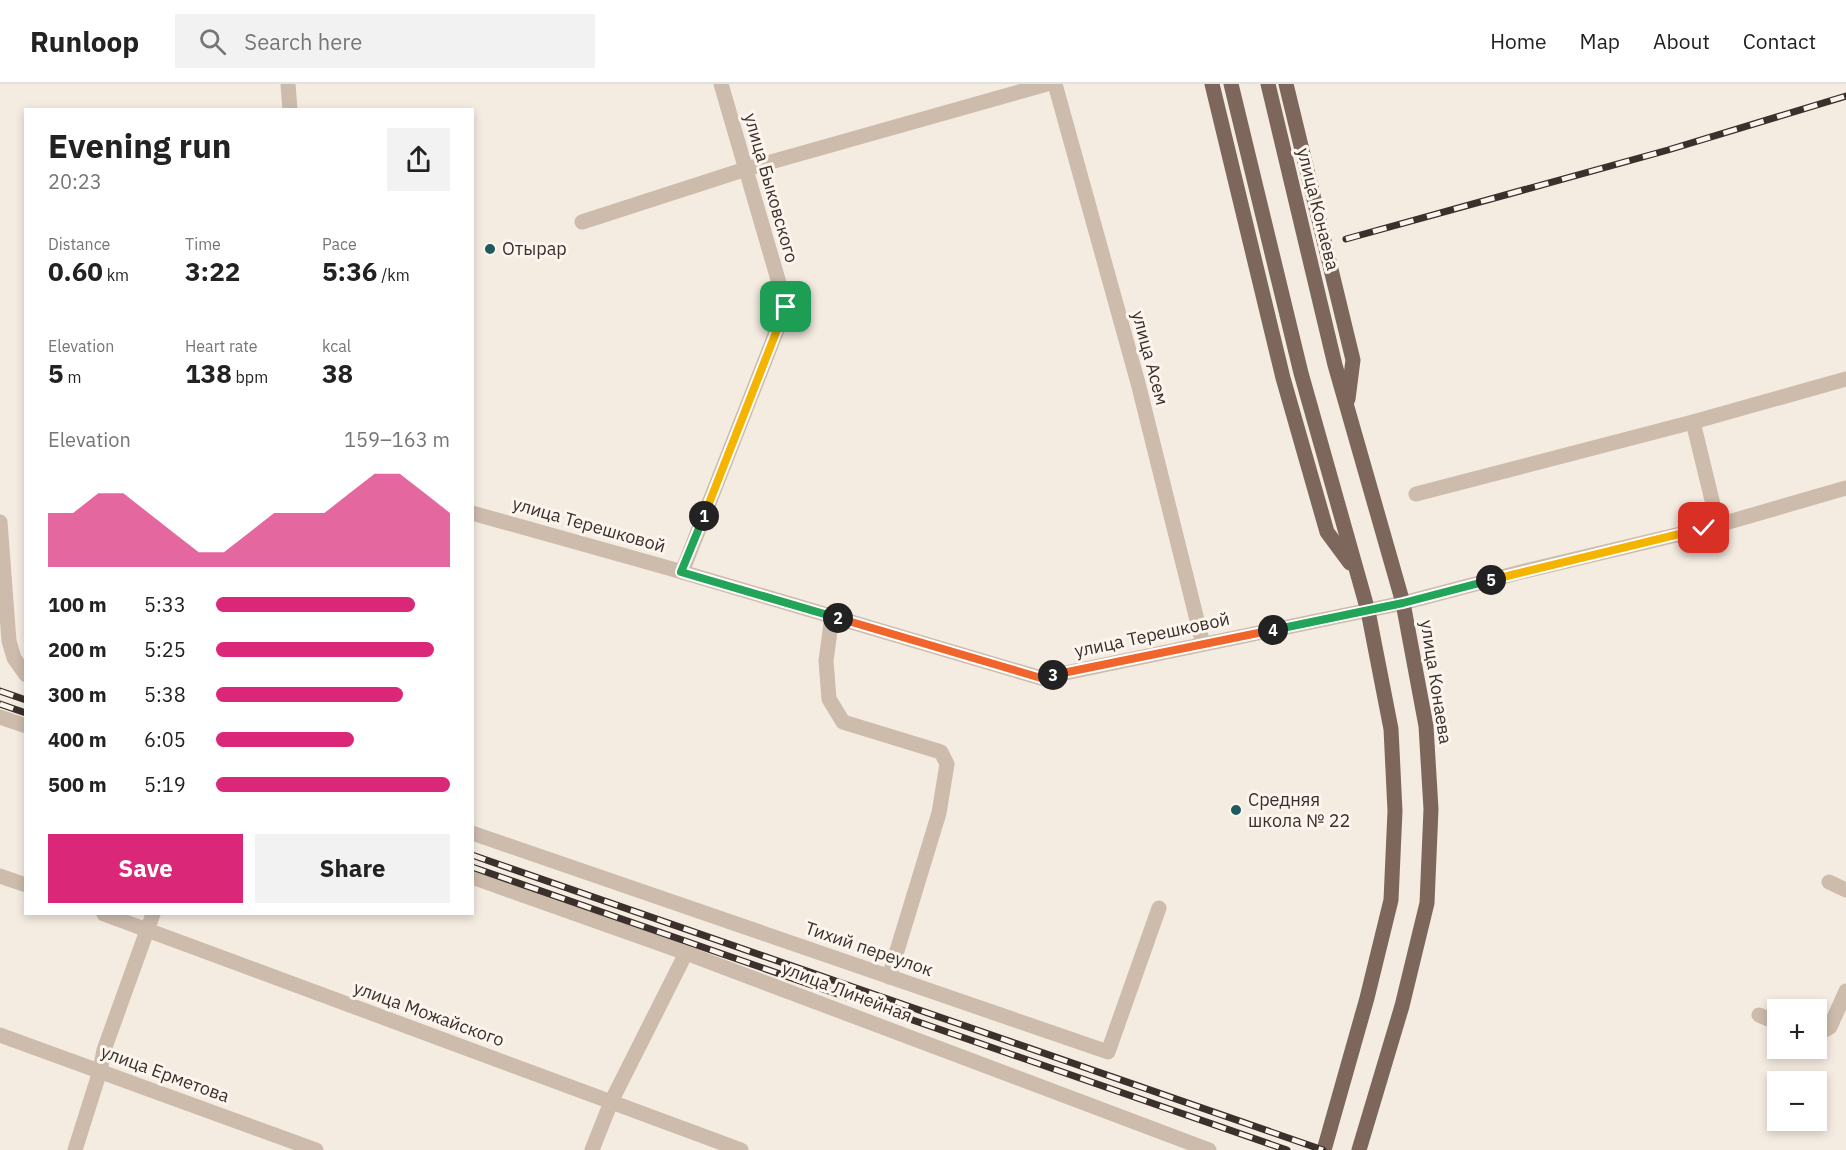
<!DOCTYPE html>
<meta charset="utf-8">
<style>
:root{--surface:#fff;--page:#f2f2f2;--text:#222;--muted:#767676;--line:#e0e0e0;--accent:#db2777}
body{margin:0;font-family:"IBM Plex Sans",sans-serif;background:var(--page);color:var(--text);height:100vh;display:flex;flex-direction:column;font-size:22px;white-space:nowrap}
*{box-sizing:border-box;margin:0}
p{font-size:20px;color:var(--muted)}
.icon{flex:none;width:33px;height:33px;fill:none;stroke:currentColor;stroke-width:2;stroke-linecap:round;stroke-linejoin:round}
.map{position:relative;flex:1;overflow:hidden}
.drawer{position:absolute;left:24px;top:24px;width:450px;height:807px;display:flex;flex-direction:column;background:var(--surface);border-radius:0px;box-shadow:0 3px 9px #0003}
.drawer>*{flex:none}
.tools{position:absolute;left:1767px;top:915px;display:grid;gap:12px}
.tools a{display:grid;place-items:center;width:60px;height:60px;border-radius:0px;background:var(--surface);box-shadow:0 3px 9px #0003;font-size:30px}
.pin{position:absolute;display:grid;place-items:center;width:51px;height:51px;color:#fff;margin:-26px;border-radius:12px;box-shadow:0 3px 9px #0006}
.km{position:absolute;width:30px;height:30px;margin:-15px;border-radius:50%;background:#222;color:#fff;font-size:16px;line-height:30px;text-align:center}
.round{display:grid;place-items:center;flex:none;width:63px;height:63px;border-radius:0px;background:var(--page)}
.headline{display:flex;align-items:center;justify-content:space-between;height:102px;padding:0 24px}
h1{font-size:33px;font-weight:700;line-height:45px}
.figures{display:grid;grid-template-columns:repeat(3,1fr);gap:9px;height:102px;padding:6px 24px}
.figures div{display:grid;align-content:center}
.figures b{font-size:26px;font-weight:700}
.figures small{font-size:16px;font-weight:400}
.figures p{font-size:16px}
.chart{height:168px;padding:12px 24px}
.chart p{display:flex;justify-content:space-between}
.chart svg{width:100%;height:108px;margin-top:6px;fill:var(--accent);opacity:.7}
.cta{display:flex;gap:12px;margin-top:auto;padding:12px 24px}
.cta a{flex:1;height:69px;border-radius:0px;background:var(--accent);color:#fff;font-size:24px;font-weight:700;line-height:69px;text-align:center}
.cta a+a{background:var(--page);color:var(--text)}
ul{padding:0 24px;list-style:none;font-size:20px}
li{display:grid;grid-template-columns:96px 72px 1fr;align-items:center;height:45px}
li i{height:15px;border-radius:8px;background:var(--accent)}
header{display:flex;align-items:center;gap:36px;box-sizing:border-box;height:84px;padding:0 30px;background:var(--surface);border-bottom:2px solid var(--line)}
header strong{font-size:28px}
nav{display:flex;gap:33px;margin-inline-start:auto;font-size:21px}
.search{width:420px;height:54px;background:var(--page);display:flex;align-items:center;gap:15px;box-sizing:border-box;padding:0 21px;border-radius:0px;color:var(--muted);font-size:22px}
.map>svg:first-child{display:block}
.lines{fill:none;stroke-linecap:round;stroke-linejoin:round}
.minor{stroke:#cdbbac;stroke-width:15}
.major{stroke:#7d675c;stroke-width:15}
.rail-casing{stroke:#3b302b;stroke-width:7}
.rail{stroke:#fbf5ee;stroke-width:4.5;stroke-dasharray:14;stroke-linecap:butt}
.split-1-casing{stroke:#fff;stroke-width:12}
.split-2-casing{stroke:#fff;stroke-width:12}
.split-3-casing{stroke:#fff;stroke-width:12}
.split-4-casing{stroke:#fff;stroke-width:12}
.split-5-casing{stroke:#fff;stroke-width:12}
.split-6-casing{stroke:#fff;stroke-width:12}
.split-1{stroke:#f5b400;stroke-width:8}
.split-2{stroke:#22a559;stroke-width:8}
.split-3{stroke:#f0652b;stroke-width:8}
.split-4{stroke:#f0652b;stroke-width:8}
.split-5{stroke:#22a559;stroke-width:8}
.split-6{stroke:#f5b400;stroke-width:8}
.poi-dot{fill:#1f5a5e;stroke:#fbf5ee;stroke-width:2}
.labels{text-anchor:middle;stroke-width:6;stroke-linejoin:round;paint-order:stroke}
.street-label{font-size:18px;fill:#3b302b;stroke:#fbf5ee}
.poi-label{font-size:18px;fill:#3b302b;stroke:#fbf5ee;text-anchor:start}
</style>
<header>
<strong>Runloop</strong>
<div class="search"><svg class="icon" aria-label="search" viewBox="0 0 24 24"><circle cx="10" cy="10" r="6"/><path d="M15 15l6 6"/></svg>Search here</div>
<nav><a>Home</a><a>Map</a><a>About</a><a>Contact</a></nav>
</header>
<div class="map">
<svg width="1846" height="1066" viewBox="0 0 1846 1066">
<rect width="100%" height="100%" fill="#f4ebe1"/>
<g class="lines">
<g class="minor">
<polyline points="288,0 290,26"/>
<polyline points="1055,0 1138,299 1203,560"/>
<polyline points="582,138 746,85 1047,0"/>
<polyline points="1693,338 1718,441"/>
<polyline points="1416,410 1693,338 1846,295"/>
<polyline points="472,429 665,483 1041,594 1403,519 1521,488 1718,441 1846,404"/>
<polyline points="0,438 9,557 14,574 26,591"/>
<polyline points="682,488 786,223 721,0"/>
<polyline points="832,532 826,577 829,615 843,638 941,668 947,680 939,729 889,893"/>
<polyline points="0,633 26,642"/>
<polyline points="472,749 1108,968 1159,824"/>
<polyline points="0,792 26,801"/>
<polyline points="472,793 686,869 1209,1066"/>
<polyline points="1829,798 1846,806"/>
<polyline points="104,830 741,1066"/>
<polyline points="1759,931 1778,939"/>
<polyline points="0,951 316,1066"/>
<polyline points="1816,951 1830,943 1846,907"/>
<polyline points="75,1066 100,987 104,966 153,830"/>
<polyline points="592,1066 611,1018 686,869"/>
</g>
<g class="major">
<polyline points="1212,0 1283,294 1327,448 1350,479"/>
<polyline points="1231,0 1301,289 1368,527 1391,645 1395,727 1391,816 1367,914 1324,1066"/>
<polyline points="1268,0 1335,281 1403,519 1426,642 1431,725 1427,819 1402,922 1359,1066"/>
<polyline points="1286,0 1353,276 1348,315"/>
</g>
<g class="rail-casing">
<g id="rail">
<polyline points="1346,155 1668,66 1846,12"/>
<polyline points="0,607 26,616"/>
<polyline points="0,620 26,629"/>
<polyline points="472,771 1323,1066"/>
<polyline points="472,783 1287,1066"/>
</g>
</g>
<use href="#rail" class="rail"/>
</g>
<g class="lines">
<g class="split-1-casing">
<polyline id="split-1" points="704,432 786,223"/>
</g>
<g class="split-2-casing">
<polyline id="split-2" points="704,432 681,488 838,534"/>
</g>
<g class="split-3-casing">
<polyline id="split-3" points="838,534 1041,594 1053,591"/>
</g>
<g class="split-4-casing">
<polyline id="split-4" points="1053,591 1273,546"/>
</g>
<g class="split-5-casing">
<polyline id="split-5" points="1273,546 1403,519 1491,496"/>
</g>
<g class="split-6-casing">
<polyline id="split-6" points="1491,496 1704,444"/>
</g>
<use href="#split-1" class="split-1"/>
<use href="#split-2" class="split-2"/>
<use href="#split-3" class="split-3"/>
<use href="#split-4" class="split-4"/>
<use href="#split-5" class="split-5"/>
<use href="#split-6" class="split-6"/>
</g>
<g class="poi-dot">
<circle cx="490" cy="165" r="6"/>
<circle cx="1236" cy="726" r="6"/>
</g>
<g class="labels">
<g class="street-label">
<text transform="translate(771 104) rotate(74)" y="6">улица Быковского</text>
<text transform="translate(1318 125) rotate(76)" y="6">улица Конаева</text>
<text transform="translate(1150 274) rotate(75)" y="6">улица Асем</text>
<text transform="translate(589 441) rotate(16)" y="6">улица Терешковой</text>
<text transform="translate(1152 551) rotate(-12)" y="6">улица Терешковой</text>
<text transform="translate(1436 598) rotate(81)" y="6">улица Конаева</text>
<text transform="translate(869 865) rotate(19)" y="6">Тихий переулок</text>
<text transform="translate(847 908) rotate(21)" y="6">улица Линейная</text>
<text transform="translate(429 930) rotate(20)" y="6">улица Можайского</text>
<text transform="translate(165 990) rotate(20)" y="6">улица Ерметова</text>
</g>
<g class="poi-label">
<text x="502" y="171">Отырар</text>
<text x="1248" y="722">Средняя<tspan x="1248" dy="21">школа № 22</tspan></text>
</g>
</g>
</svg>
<div class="tools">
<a>+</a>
<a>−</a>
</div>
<div class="pin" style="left:786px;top:223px;background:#1e9e55"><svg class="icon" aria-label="arrive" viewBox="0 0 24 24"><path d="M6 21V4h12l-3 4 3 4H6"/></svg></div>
<div class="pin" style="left:1704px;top:444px;background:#d93025"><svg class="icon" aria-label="check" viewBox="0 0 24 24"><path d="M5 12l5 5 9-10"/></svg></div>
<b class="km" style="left:704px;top:432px">1</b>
<b class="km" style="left:838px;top:534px">2</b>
<b class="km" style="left:1053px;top:591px">3</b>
<b class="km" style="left:1273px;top:546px">4</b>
<b class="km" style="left:1491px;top:496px">5</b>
<section class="drawer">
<div class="headline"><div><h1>Evening run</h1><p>20:23</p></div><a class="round"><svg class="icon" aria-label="share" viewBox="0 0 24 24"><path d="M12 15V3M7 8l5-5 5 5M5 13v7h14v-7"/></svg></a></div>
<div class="figures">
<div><p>Distance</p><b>0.60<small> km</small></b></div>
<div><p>Time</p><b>3:22</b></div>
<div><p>Pace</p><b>5:36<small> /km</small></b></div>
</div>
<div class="figures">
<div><p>Elevation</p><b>5<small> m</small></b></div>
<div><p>Heart rate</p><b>138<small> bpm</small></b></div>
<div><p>kcal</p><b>38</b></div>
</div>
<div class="chart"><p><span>Elevation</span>159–163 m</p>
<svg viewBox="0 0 160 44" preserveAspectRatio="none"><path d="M0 44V22L10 22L20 14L30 14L40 22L50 30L60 38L70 38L80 30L90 22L100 22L110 22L120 14L130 6L140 6L150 14L160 22V44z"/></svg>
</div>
<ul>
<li><b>100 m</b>5:33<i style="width:85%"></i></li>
<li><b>200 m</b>5:25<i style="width:93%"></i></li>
<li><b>300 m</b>5:38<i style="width:80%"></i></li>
<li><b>400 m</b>6:05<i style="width:59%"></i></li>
<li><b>500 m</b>5:19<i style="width:100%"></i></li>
</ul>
<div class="cta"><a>Save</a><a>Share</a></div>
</section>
</div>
